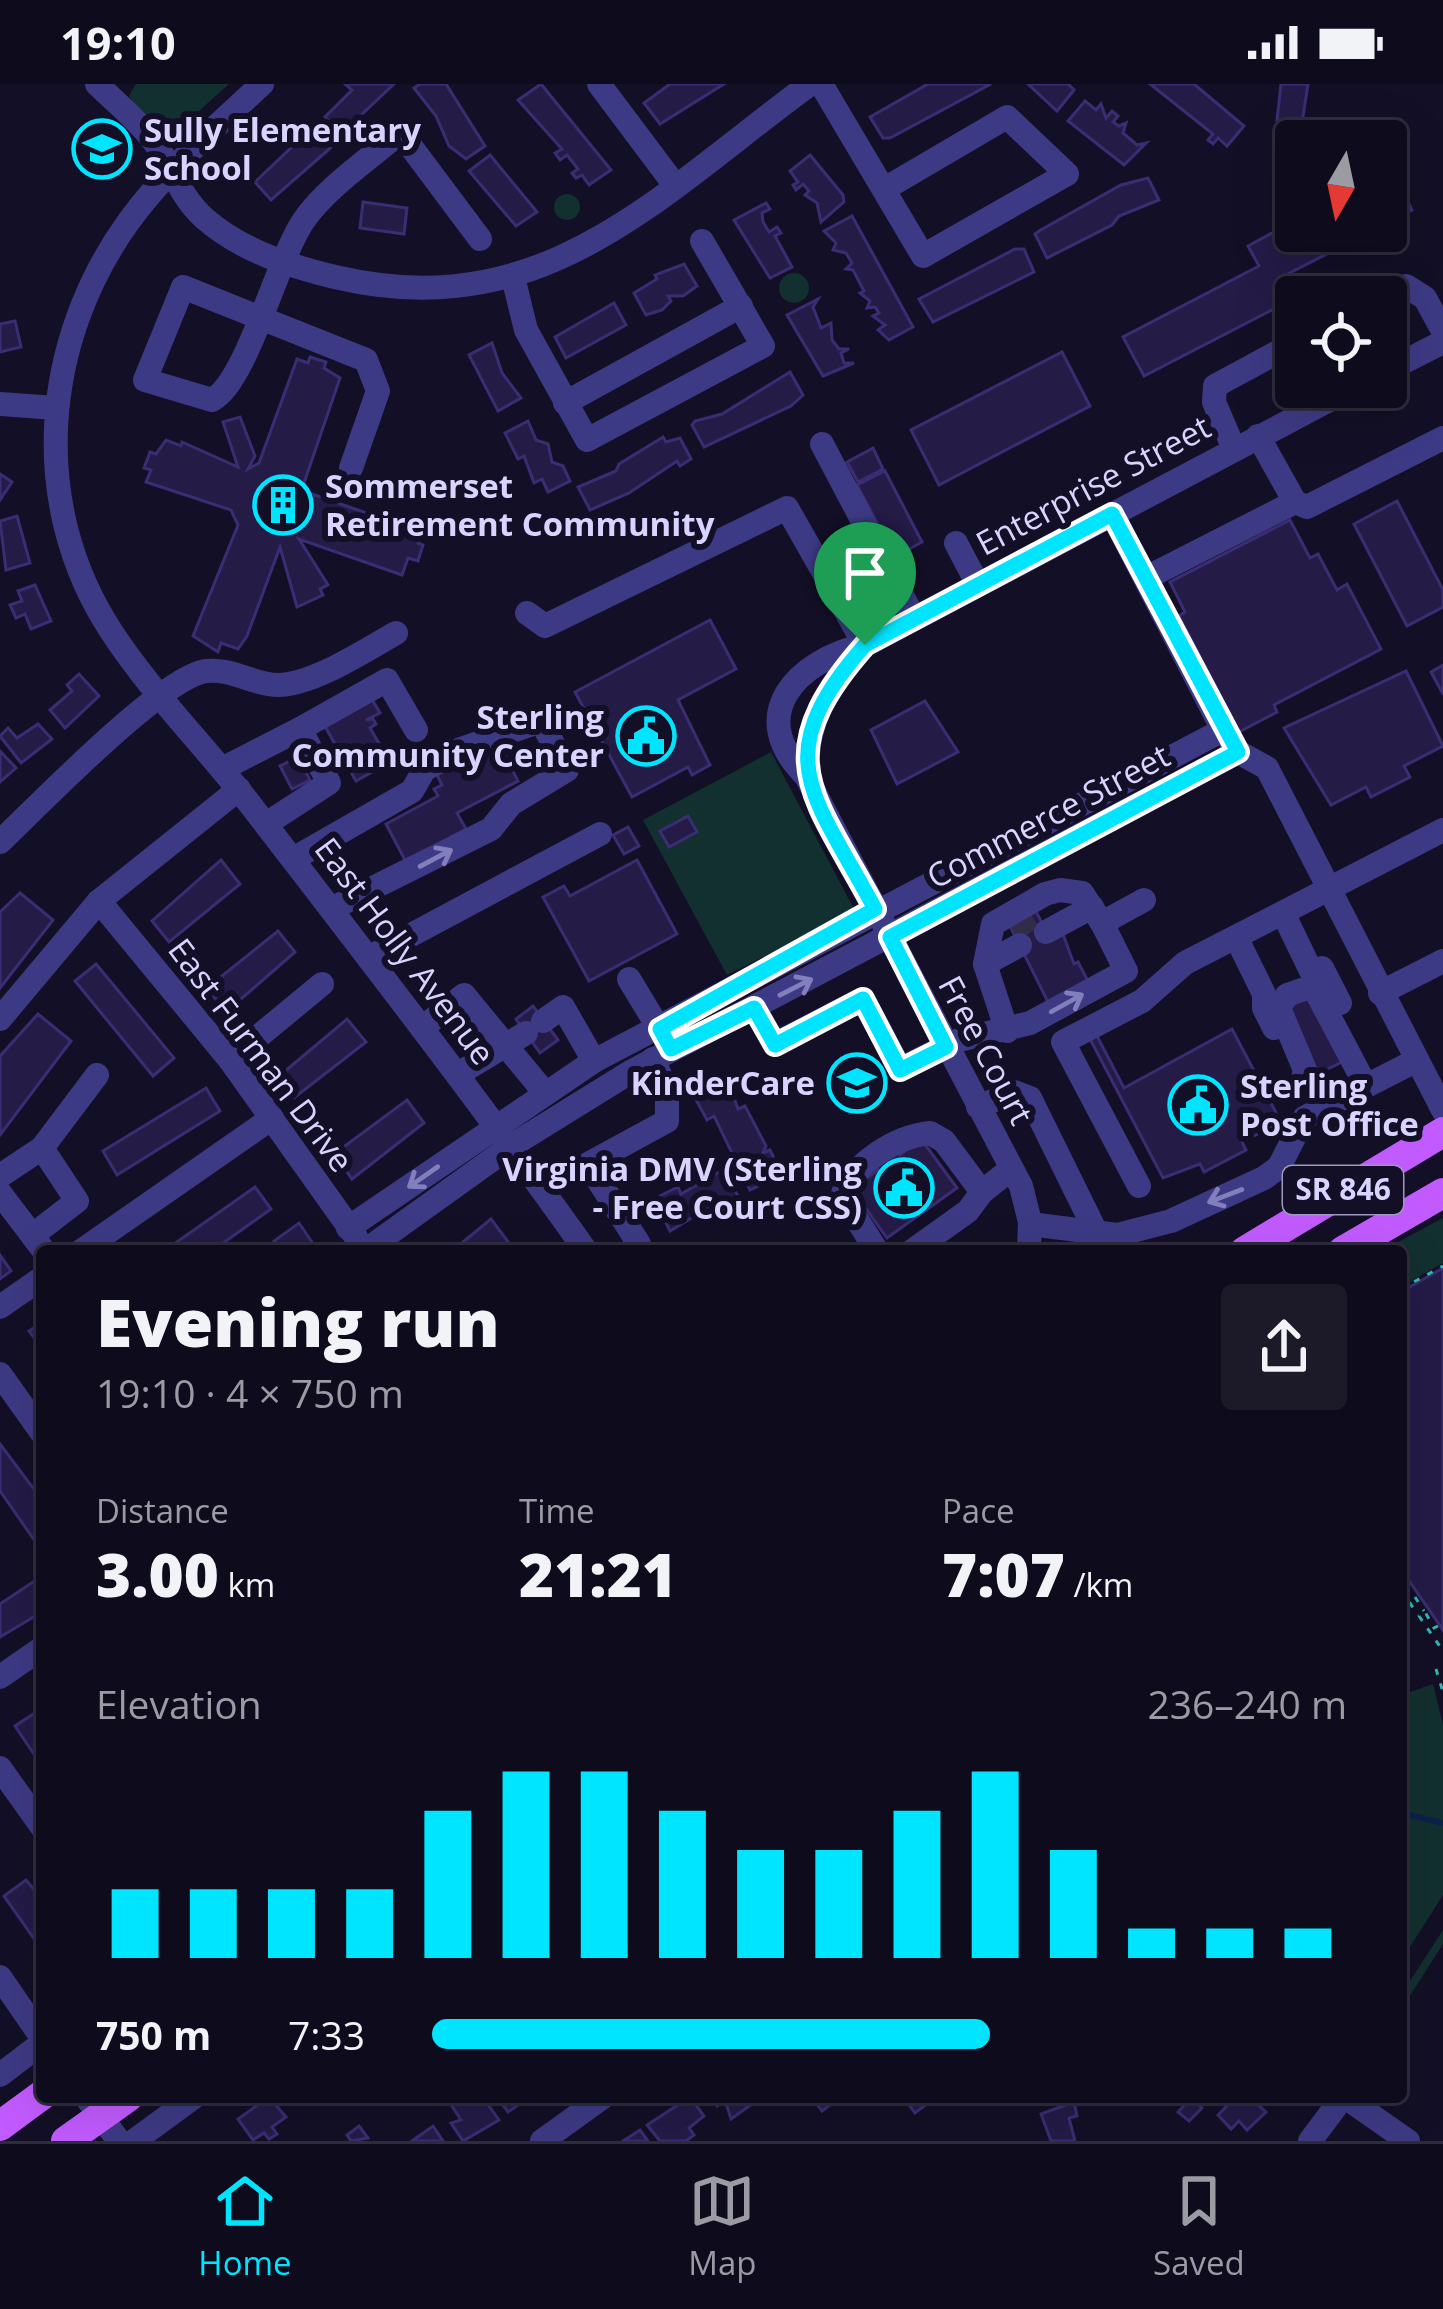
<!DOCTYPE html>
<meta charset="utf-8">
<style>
:root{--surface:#0e0b1c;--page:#1c1929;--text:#f1f3f6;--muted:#9b9ba3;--line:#2e2b3b;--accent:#00e5ff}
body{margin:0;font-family:"Open Sans",sans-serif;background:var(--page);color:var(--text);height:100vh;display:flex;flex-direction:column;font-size:45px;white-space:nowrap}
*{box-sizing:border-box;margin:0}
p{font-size:39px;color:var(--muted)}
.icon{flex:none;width:66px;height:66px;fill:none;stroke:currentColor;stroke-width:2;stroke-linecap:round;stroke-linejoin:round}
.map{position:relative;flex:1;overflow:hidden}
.details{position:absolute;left:36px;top:1161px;width:1371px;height:858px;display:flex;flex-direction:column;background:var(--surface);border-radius:12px;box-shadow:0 12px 48px #0002,0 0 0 3px var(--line)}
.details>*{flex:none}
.needle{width:78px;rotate:189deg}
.fabs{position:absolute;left:1275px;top:36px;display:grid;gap:24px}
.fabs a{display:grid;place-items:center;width:132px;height:132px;border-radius:12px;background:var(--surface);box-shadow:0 12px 48px #0002,0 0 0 3px var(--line);font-size:60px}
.pin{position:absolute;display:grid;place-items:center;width:102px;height:102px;color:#fff;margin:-123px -51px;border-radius:50% 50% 50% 0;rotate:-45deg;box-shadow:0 0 12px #0007}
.pin .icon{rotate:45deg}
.round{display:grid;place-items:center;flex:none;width:126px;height:126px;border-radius:12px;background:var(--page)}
.summary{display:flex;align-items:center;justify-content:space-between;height:204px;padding:0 60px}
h1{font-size:66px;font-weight:800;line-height:90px}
.metrics{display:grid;grid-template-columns:repeat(3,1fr);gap:18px;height:204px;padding:12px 60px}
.metrics div{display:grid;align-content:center}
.metrics b{font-size:60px;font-weight:800}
.metrics small{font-size:33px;font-weight:400}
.metrics p{font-size:33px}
.chart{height:336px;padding:24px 60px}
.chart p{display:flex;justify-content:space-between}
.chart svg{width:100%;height:216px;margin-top:12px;stroke:var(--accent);stroke-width:6}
ul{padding:0 60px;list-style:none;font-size:39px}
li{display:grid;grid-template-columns:192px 144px 1fr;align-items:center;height:90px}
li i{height:30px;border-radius:15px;background:var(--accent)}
.status{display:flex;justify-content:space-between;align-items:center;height:84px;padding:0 60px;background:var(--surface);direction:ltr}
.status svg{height:33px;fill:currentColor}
.tab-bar{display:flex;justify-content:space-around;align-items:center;height:168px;border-top:3px solid var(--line);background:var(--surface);font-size:33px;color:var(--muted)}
.tab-bar a{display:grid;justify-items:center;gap:6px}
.tab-bar .current{color:var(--accent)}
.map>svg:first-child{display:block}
.green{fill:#12302f}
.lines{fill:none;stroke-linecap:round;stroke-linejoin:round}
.stream{stroke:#0c2248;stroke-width:6}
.building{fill:#241b47;stroke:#3b2d73;stroke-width:3}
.minor-tunnel{stroke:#312d47;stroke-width:24;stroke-dasharray:24 12;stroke-linecap:butt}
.path{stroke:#2fb8b0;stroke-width:3;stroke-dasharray:6 9;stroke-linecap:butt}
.minor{stroke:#3d3a85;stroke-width:24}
.major{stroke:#c25bff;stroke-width:30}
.oneway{stroke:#837fbc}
.route-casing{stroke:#fff;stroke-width:24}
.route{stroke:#00e5ff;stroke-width:15}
.labels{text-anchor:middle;stroke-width:12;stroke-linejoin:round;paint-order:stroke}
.shield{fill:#130f26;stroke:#9e99be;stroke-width:3}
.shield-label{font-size:30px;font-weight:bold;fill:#d9d4ff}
.poi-label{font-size:33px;font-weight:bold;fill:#d9d4ff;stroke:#130f26;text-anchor:start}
.street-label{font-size:33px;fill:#d9d4ff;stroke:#130f26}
</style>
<div class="status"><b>19:10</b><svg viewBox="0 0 49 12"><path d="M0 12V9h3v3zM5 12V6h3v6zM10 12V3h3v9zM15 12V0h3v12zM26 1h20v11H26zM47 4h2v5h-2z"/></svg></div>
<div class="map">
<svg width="1443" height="2057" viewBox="0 0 1443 2057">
<rect width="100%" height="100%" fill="#130f26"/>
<g class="green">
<path d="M136,0H229L171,52C154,47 138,27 129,12Z"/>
<circle cx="567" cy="123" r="13"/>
<circle cx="794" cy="204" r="15"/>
<polygon points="771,668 855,827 727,891 643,736"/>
<polygon points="1443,1134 1443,1179 1401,1203 1401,1167 1381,1167"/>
<polygon points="1433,1600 1443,1640 1443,1811 1401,1877 1401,1611"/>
<polygon points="1443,1846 1443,1860 1401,1926 1401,1911"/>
</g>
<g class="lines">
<polyline class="stream" points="1401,1729 1443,1739"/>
</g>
<g class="building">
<polygon points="345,0 394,0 342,49 325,33 352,6"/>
<polygon points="420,0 446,0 485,62 466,75 449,62 436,32 414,4"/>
<polygon points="541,0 611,86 589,101 582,91 576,94 572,89 578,85 567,71 560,76 555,69 562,65 518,16"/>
<polygon points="670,0 724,0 660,40 644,19"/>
<polygon points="991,0 890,54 883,54 870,33 928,0"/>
<polygon points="1028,0 1068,0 1074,6 1057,27"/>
<polygon points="1150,0 1194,0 1244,42 1227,62 1218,54 1213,60 1208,56 1213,50"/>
<polygon points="1281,0 1308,0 1302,39 1277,36"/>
<polygon points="1085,17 1096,26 1101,20 1106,34 1112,27 1118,32 1113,38 1119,42 1126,39 1123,49 1137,61 1146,59 1124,81 1068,37"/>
<polygon points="317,39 335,60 271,116 255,98"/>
<polygon points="490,71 537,128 516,142 469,87"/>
<polygon points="810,71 843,111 844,118 821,138 817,119 805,111 809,107 803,100 796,106 793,101 798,98 790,87"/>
<polygon points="1392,87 1412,126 1386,139 1386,90"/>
<polygon points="1148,94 1159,116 1119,132 1112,141 1047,174 1035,150 1039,147 1121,101"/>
<polygon points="363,118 407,124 404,150 360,144"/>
<polygon points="766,119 770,125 762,129 763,138 769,148 777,143 781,149 775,152 792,183 770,194 734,136"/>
<polygon points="852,132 913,243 889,256 878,246 885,241 873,232 879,229 875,223 867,224 870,217 860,209 864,207 853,186 846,185 852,179 846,169 833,166 836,159 824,147"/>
<polygon points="1296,136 1296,147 1371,147 1288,190 1299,212 1144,292 1123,253 1259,182 1248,162"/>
<polygon points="1015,165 1024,165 1034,188 933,238 919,215"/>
<polygon points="684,180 697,202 683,212 668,212 671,217 662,226 646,231 634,209 657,195 655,191"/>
<polygon points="818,215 813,223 821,244 831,239 832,256 839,265 849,265 841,269 844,279 854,279 823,292 787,231"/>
<polygon points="614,219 626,241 566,274 555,253"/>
<polygon points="15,237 21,263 0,268 0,240"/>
<polygon points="492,259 502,289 521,314 498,327 469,271"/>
<polygon points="1062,268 1090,322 939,401 911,346"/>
<polygon points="310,273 326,278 324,284 340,294 304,399 309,409 421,448 418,459 423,461 418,477 408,474 402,491 299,455 328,501 320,505 323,511 297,523 280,463 247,552 238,565 221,559 218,568 193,552 238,441 231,426 146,398 151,386 144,384 150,368 156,370 166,356 181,362 182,358 238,383 223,338 240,333 255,372 248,385 259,379 297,275 308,279"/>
<polygon points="790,288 803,311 791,322 704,363 692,341 695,337 722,330"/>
<polygon points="528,337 536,356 548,360 552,378 563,382 570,397 548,408 542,395 534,399 524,372 518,375 505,349"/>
<polygon points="663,353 666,358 680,354 691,375 680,382 677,377 629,409 590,426 578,403 616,387 619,380"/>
<polygon points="873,364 883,385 858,398 847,378"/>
<polygon points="885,387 922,458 895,473 857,401"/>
<polygon points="0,390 12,398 0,416"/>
<polygon points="1397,417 1443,506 1443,523 1407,542 1354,440"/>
<polygon points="17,432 30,479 6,486 0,437"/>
<polygon points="1290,436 1310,474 1318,470 1337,506 1347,500 1381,565 1274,621 1277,628 1239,648 1179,532 1185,528 1170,498"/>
<polygon points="35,501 51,537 31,545 25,530 16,534 10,521 22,517 18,507"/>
<polygon points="710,536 736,585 678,616 710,681 692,691 688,683 632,713 575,608"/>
<polygon points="1443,581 1443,610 1431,588"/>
<polygon points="1406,587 1443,662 1404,682 1410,693 1371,713 1366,703 1331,721 1284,644"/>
<polygon points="79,590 99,612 65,644 50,626 72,607 67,601"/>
<polygon points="370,612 380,629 366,636 373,635 376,640 370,644 390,678 356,697 323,639"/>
<polygon points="925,617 958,668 897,700 871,646"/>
<polygon points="38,640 52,655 21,679 0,652 8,644 17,654"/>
<polygon points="498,658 518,697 457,729 466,745 406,778 386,740 438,712 434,705 442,701 437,691"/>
<polygon points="0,667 16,684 0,698"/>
<polygon points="298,673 310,696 292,705 280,682"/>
<polygon points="688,732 697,748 669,763 660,747"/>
<polygon points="628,743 639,762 624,770 613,751"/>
<polygon points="221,776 240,800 169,858 152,837"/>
<polygon points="637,776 677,850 589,897 543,813 564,802 570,812"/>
<polygon points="20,809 53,836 0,904 0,828"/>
<polygon points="1033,822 1049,852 1061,845 1074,880 1078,878 1088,897 1048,918 1007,836"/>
<polygon points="278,847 295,868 226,928 207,904"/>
<polygon points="96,880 174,974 153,992 75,897"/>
<polygon points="1312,909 1346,976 1313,992 1285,922"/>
<polygon points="533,922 558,956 540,969 516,935"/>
<polygon points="38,930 71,957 0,1051 0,972"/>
<polygon points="347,935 366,958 294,1014 278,993"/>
<polygon points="1232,945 1281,1038 1242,1058 1246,1066 1204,1088 1200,1080 1163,1094 1090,955 1097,952 1124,1004"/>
<polygon points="728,997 738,1025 745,1022 766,1062 763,1069 770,1066 782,1090 750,1106 714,1032 707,1036 695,1014"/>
<polygon points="206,1004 220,1027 117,1091 103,1067"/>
<polygon points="407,1016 424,1039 352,1095 334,1070"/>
<polygon points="921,1055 957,1104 887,1154 852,1105 878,1086 872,1077 893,1061 900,1071"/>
<polygon points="724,1085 740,1116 701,1136 698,1130 670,1147 654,1115 678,1103 681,1110"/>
<polygon points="255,1103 271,1125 233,1152 212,1167 164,1167"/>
<polygon points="491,1135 509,1159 497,1167 452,1167"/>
<polygon points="299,1139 318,1167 281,1167 274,1157"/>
<polygon points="0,1171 11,1187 0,1195"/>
<polygon points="1443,1184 1443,1546 1401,1485 1401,1208"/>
<polygon points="42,1238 42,1264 29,1247"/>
<polygon points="0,1360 42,1416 42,1457 37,1460 0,1407"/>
<polygon points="42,1492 42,1528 0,1553 0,1520"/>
<polygon points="41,1625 42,1627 42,1682 15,1642"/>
<polygon points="26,1796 42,1815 42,1866 4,1812"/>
<polygon points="269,2013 286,2033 272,2043 277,2050 269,2055 264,2049 253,2056 238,2035"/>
<polygon points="459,2013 472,2013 477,2020 484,2015 499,2036 463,2057 451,2039 461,2036 448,2016"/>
<polygon points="497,2013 530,2013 508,2028"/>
<polygon points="690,2013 704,2032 689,2044 694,2051 686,2057 660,2057 647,2041"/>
<polygon points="710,2013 747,2013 752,2020 731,2035 725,2016 717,2022"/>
<polygon points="819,2013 833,2013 836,2016 822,2027 814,2016"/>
<polygon points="903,2013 936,2013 915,2029"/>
<polygon points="1236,2013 1259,2013 1255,2018 1266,2028 1247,2046 1239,2037 1231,2045 1218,2031"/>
<polygon points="1191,2014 1202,2024 1189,2037 1178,2028"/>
<polygon points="1074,2018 1077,2032 1069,2034 1075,2057 1051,2057 1041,2030"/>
<polygon points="359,2042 368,2054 351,2057 347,2051"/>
<polygon points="433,2042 443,2057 412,2057"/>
<polygon points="640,2046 648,2057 623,2057"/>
</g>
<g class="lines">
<polyline class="minor-tunnel" points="1012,845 1038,831"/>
<g class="path">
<polyline points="1401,1205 1443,1182"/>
<polyline points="1401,1506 1418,1531"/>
<polyline points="1415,1513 1424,1527"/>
<polyline points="1438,1542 1434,1544 1425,1528 1419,1532 1443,1567"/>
<polyline points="1436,1585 1443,1608"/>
</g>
<g class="minor">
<path d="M97,0C116,19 139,37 155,59C173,84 178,110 204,134C240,166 289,182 335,193C543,242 656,113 810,0"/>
<path d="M262,0C216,43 166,86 129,137C42,257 28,420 111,547C152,610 207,664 253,724C366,871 479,1016 586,1167"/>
<polyline points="599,0 674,100"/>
<polyline points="821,0 923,172 1067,90 1007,33 886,104"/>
<polyline points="513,193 526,246 587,356 763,262 702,157"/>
<polyline points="1378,213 1406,202 1425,214 1443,247"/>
<polyline points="1386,287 1443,258"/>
<polyline points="565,319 741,222"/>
<polyline points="0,320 56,324"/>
<polyline points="1258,352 1295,418 1307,423 1443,354"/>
<polyline points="822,360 914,534"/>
<polyline points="1234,365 1214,318 1215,302 1296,258"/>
<path d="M351,384L378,307L366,276L183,203L145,296L212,316C247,298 277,175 304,136C327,103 370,75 400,48L480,155"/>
<polyline points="1112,430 1223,646 1238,668 1267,684 1443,1026"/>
<polyline points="956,459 977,499"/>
<polyline points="1146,494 1295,418"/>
<polyline points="527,529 545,542 787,424 865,561"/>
<polyline points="222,685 300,645"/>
<path d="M806,692C806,636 828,602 865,561"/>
<polyline points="266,740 329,699 300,645 387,596 416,646"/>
<path d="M0,758C37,723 162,593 206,587C233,584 253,601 278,601C313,601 366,566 396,549"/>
<polyline points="293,775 412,707 424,686 458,666 541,637 567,686 511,720 491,745 331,825"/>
<polyline points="99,817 230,976 356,1153"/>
<polyline points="1283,829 1311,887 1322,884 1340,919"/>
<polyline points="1046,848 1092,823"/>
<polyline points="1236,853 1264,910 1264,924 1274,944"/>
<polyline points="370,873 600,750"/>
<polyline points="985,880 1020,861"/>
<polyline points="629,895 667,958"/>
<polyline points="1380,909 1443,877"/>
<polyline points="754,924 775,960 863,915 900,985 959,956 1030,939 1126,887 1102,839 1144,816"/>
<polyline points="0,935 99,817 239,705"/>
<polyline points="543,937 563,923 594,977"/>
<polyline points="422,944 464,911 545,1009"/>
<polyline points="1007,947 985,880 993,840 1045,810 1060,806 1082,809 1102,839"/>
<polyline points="230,976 322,900"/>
<polyline points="458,990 526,949"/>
<polyline points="1303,994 1305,986 1279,924 1287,911 1313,902 1366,1002"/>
<polyline points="978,1023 1014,1008 1030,1014 1097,1150"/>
<polyline points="42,1064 97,991"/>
<polyline points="0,1092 42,1064 77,1117 33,1151"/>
<polyline points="1139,1102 1063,958 1142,917 1185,879 1443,746"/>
<polyline points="0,1109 44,1167"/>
<polyline points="1030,1140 1117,1151 1171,1137 1264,1094 1279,1083 1304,1034 1415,977"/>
<polyline points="348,1144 594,977 1223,646"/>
<polyline points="366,1166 511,1062 632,987 1238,668"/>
<polyline points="81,1167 272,1034"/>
<polyline points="630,1167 639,1160 588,1080 667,1037 667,1007 653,975"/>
<path d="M877,1167L842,1112C853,1079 897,1052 930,1049L944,1057L982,1108"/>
<polyline points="912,1167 968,1127 982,1108 1011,1085"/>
<path d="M1029,1167L1030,1138L1021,1102L806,692C744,631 797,576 865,561L1354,303"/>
<polyline points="0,1223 42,1194"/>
<polyline points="0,1290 42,1349"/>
<polyline points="0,1593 42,1564"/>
<polyline points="0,1684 42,1743"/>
<polyline points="0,1893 42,1954"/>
<polyline points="0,1991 42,1959"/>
<polyline points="86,2013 119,2057"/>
<polyline points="1345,2013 1408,2057"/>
<polyline points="134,2057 194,2013"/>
<polyline points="542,2057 603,2013"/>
<polyline points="1310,2057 1343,2013"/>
</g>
<g class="major">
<polyline points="1245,1167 1443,1048"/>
<polyline points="1343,1167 1443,1109"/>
<polyline points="0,2042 42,2011"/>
<polyline points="66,2057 128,2013"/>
</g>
</g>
<defs><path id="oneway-shaft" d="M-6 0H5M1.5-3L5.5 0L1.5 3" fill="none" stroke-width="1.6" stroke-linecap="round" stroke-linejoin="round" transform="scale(3)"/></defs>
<g class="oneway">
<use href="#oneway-shaft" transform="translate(436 774) rotate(-28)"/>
<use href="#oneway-shaft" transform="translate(796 903) rotate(-27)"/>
<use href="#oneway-shaft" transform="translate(1067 919) rotate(-29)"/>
<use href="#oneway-shaft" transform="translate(423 1093) rotate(145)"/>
<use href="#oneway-shaft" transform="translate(1225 1112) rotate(159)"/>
</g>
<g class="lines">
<g class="route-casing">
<path id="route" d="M1112,430L1238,668L890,853L946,963L900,986L863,915L775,961L754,924L671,965L660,945L875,825C814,710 765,674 865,561Z"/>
</g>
<use href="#route" class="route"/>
</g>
<defs>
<g id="school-ring" transform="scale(3)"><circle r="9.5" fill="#130f26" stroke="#00e5ff" stroke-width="1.5"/><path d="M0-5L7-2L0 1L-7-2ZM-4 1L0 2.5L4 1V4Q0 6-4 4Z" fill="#00e5ff"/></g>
<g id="building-ring" transform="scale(3)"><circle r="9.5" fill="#130f26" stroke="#00e5ff" stroke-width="1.5"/><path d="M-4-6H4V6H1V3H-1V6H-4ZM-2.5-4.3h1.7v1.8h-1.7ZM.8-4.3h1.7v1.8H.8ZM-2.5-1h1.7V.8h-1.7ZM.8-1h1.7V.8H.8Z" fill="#00e5ff"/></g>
<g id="civic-ring" transform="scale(3)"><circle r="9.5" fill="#130f26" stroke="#00e5ff" stroke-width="1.5"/><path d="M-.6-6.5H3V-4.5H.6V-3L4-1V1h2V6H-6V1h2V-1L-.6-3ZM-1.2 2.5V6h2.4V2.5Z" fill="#00e5ff"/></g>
</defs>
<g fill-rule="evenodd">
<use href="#school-ring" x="102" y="65"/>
<use href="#building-ring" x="283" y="421"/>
<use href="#civic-ring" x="646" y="652"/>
<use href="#school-ring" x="857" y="999"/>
<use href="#civic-ring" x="1198" y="1021"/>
<use href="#civic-ring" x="904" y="1104"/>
</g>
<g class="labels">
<rect class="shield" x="1283" y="1082" width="120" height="48" rx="9"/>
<g class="shield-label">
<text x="1343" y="1116">SR 846</text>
</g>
<g class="poi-label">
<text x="144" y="58">Sully Elementary<tspan x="144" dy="38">School</tspan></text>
<text x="325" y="414">Sommerset<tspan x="325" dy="38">Retirement Community</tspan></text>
<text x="604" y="645" text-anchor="end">Sterling<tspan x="604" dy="38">Community Center</tspan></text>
<text x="815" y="1011" text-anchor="end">KinderCare</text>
<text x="1240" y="1014">Sterling<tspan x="1240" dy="38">Post Office</tspan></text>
<text x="862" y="1097" text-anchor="end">Virginia DMV (Sterling<tspan x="862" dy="38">- Free Court CSS)</tspan></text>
</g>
<g class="street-label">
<text transform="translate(1093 401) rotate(-28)" y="12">Enterprise Street</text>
<text transform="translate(1048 732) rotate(-28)" y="12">Commerce Street</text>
<text transform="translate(405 867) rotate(53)" y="12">East Holly Avenue</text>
<text transform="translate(986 966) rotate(62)" y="12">Free Court</text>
<text transform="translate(261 971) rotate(53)" y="12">East Furman Drive</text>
</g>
</g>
</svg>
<div class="fabs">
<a><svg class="needle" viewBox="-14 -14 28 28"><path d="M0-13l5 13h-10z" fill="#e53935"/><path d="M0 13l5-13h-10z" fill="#9b9ba3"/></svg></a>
<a><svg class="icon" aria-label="locate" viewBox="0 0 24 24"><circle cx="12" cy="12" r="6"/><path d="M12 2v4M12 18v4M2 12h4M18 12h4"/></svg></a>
</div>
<div class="pin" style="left:865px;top:561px;background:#1e9e55"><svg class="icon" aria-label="arrive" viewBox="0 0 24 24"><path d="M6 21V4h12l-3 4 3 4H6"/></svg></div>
<section class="details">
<div class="summary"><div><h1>Evening run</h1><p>19:10 · 4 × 750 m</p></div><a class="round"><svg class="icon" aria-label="share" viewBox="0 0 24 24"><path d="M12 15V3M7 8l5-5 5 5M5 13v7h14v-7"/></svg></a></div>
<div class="metrics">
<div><p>Distance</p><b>3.00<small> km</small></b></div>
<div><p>Time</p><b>21:21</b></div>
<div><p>Pace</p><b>7:07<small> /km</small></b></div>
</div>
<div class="chart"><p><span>Elevation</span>236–240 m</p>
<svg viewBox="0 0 160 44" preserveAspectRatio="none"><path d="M5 44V30M15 44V30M25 44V30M35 44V30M45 44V14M55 44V6M65 44V6M75 44V14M85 44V22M95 44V22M105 44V14M115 44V6M125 44V22M135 44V38M145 44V38M155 44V38"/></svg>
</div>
<ul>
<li><b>750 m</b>7:33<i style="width:61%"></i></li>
</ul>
</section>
</div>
<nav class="tab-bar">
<a class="current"><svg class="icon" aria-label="home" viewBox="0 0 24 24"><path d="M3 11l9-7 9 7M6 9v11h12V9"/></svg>Home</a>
<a><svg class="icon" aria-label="map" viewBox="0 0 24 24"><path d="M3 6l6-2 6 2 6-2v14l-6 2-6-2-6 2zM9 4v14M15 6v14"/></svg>Map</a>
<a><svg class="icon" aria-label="saved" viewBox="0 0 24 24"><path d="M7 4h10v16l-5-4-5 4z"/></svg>Saved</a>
</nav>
